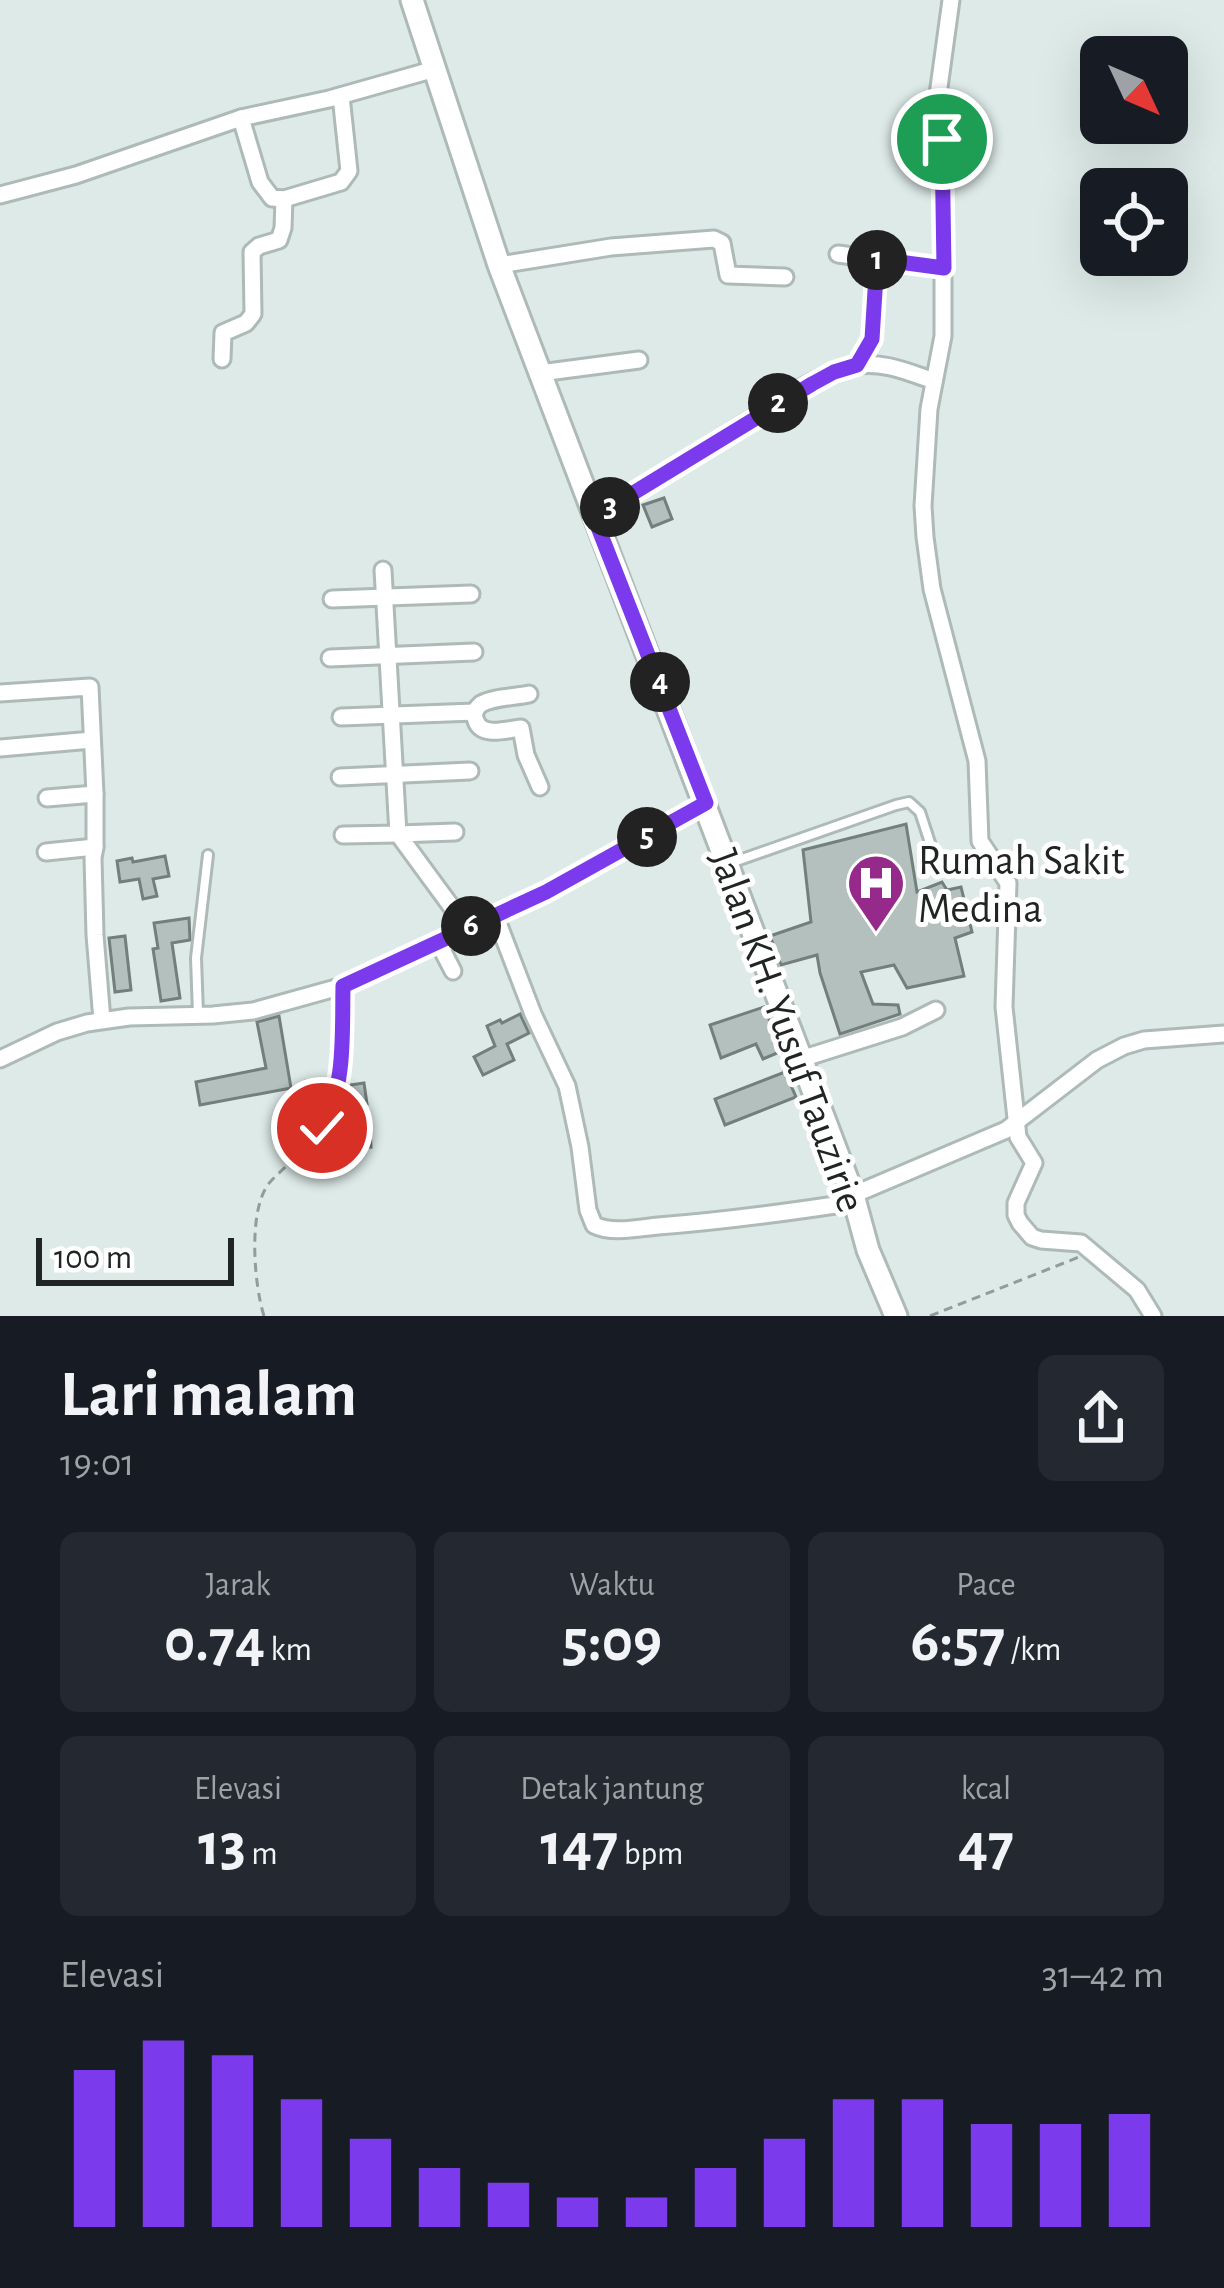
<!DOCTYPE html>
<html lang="id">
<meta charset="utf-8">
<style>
:root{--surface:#171b24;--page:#242831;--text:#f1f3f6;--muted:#9ea1a6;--accent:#7c3aed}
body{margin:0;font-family:"Alegreya Sans",sans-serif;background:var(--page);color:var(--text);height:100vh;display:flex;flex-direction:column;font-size:45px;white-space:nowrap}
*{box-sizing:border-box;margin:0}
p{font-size:39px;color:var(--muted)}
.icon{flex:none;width:66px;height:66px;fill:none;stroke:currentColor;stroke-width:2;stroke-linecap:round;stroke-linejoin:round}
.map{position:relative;height:1316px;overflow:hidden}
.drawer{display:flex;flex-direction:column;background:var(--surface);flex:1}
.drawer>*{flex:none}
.needle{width:78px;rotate:134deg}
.buttons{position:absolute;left:1080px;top:36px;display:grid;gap:24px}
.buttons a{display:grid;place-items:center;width:108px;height:108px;border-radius:18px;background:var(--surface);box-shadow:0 12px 48px #0002;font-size:60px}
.scale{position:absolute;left:36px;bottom:30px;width:198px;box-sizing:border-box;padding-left:12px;border:6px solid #202524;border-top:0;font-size:33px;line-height:42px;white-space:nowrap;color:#202524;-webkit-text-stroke:9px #fff;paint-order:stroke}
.pin{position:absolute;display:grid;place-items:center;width:102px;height:102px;color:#fff;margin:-51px;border:6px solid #fff;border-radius:50%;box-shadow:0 3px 12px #0007}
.km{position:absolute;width:60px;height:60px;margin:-30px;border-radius:50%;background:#222;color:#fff;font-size:33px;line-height:60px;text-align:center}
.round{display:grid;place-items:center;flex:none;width:126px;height:126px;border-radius:18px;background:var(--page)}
.headline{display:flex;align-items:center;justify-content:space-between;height:204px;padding:0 60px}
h1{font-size:66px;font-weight:600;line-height:90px}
.metrics{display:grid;grid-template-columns:repeat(3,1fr);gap:18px;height:204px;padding:12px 60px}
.metrics div{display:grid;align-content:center;border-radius:18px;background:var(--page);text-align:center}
.metrics b{font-size:60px;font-weight:600}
.metrics small{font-size:33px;font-weight:400}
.metrics p{font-size:33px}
.chart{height:336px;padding:24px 60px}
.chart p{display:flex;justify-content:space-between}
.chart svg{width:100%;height:216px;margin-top:12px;stroke:var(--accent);stroke-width:6}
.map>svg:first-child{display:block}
.building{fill:#b3c0bd;stroke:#737f7c;stroke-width:3}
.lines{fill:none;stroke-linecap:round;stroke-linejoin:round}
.service-casing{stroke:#adbab7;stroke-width:14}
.minor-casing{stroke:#adbab7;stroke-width:21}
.secondary-casing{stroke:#adbab7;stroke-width:27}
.path{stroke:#929c9a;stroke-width:3;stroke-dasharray:9 6;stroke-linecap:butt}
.service{stroke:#fff;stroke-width:8}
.minor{stroke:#fff;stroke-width:15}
.secondary{stroke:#fff;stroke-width:21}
.route-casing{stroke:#fff;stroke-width:24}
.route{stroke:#7c3aed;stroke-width:15}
.labels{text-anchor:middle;stroke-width:10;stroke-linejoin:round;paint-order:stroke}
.poi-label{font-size:42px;fill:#202524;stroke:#fff;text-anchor:start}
.street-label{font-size:42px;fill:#202524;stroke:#fff}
</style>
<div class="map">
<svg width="1224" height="1316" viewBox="0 0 1224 1316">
<rect width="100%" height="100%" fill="#ddeae7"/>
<g class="building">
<polygon points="664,498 672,519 652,527 643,505"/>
<polygon points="906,824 917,892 942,882 947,890 961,887 972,932 955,938 964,976 907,988 894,965 861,972 873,1004 898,1005 900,1014 840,1034 820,973 817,955 781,965 770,936 811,922 803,850"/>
<polygon points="165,856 169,876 153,879 157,896 143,899 139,879 120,882 117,861 132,858 133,862"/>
<polygon points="189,918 190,940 172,943 180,998 161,1001 153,949 158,948 154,923"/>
<polygon points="125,936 131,990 115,992 109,938"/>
<polygon points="764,1007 782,1051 763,1059 756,1044 721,1058 710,1025"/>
<polygon points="520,1014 529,1033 507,1044 514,1060 483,1075 474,1057 495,1046 487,1026 500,1020 502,1023"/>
<polygon points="279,1016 291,1088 200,1105 196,1082 266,1068 257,1022"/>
<polygon points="785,1072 796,1097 725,1125 715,1099"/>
<polygon points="329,1079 330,1088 364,1083 367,1104 341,1108 339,1096 308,1099 306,1081"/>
<polygon points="370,1131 371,1147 337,1149 337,1133"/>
</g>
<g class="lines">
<g class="service-casing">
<g id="service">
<polyline points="728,864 896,805 909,802 920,812 933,852"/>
<polyline points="198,1014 196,958 208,855"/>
</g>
</g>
<g class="minor-casing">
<g id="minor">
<polyline points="951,0 937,102 943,158 943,336 929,409 923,506 925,537 932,589 977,761 980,841 1008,883 1004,1007 1018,1137 1034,1163 1016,1203 1016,1215 1020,1223 1032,1237 1041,1240 1081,1243 1137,1290 1153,1316"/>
<polyline points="241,118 260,182 272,198 284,199"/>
<polyline points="0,195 76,175 241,118 329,99 435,69"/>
<polyline points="838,254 944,268"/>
<polyline points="499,265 611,247 714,239 722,243 728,275 785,277"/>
<polyline points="222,359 223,333 246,323 253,314 252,252 259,246 279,240 283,228 284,199 341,182 349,171 341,96"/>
<polyline points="857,365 872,339 877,259"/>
<polyline points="540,373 639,360"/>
<path d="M594,517C647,484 700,451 753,418C783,400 818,373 853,366C881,360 908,372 934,381"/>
<polyline points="332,599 471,594"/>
<polyline points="330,658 474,652"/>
<polyline points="0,693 90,687 95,794 95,847 93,858 95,935 102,1020"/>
<path d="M529,694C516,697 493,697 481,704C475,709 473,714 476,721C482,738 508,729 521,728L526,755L540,787"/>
<polyline points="341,717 475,712"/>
<polyline points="0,748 92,740"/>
<polyline points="340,777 470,771"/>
<polyline points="47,798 95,794"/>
<polyline points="455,832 398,834 467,928"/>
<polyline points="343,835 398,834 383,570"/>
<polyline points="46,852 95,847"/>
<path d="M495,915L533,1014L567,1086L580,1147L588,1210L594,1225C612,1234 638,1228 658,1226C724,1221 790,1212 855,1202"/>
<polyline points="438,942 453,971"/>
<polyline points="0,1059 57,1032 87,1023 129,1017 213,1015 253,1011 343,986 546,892 706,803"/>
<polyline points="801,1059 902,1027 936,1010"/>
<polyline points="853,1195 1006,1130 1097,1060 1124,1046 1144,1040 1224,1034"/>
</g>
</g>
<g class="secondary-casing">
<polyline id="secondary" points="412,0 499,265 853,1195 868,1250 896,1316"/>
</g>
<g class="path">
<path d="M264,1316C254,1285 247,1206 271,1181C293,1158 319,1141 332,1111C344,1082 342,1032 343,1000"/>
<polyline points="930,1316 1079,1257"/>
</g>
<use href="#service" class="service"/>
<use href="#minor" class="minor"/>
<use href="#secondary" class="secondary"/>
</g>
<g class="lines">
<g class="route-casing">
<path id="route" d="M322,1128C346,1087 342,1033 343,986L546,892L706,803L594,517L812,384L834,372L857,365L872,339L877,259L944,268L942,139"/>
</g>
<use href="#route" class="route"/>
</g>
<defs>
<g id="hospital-pin" transform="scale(3)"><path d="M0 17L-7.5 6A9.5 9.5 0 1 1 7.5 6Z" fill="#962a8b" stroke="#fff"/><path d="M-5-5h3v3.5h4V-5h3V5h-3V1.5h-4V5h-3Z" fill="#fff"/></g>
</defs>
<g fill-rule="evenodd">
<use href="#hospital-pin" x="876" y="883"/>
</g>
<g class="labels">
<g class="poi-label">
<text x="918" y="874">Rumah Sakit<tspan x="918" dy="48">Medina</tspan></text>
</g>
<g class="street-label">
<text transform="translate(789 1030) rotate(70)" y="15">Jalan KH. Yusuf Tauzirie</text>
</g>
</g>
</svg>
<div class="buttons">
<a><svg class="needle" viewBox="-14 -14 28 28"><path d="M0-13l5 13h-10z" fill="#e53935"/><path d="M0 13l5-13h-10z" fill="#9ea1a6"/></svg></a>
<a><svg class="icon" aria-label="locate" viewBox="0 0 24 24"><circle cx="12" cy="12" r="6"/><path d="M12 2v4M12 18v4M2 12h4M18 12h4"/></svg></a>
</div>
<div class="scale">100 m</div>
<div class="pin" style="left:942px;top:139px;background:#1e9e55"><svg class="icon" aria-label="arrive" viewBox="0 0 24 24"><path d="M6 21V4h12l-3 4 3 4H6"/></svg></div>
<div class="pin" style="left:322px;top:1128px;background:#d93025"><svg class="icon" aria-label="check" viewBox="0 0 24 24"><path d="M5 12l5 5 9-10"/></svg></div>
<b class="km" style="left:877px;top:260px">1</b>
<b class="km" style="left:778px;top:403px">2</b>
<b class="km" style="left:610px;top:507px">3</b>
<b class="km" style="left:660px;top:682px">4</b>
<b class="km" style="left:647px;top:837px">5</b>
<b class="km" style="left:471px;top:926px">6</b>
</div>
<section class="drawer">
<div class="headline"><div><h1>Lari malam</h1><p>19:01</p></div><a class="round"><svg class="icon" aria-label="share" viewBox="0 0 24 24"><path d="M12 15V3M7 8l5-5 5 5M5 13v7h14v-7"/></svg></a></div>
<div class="metrics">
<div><p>Jarak</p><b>0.74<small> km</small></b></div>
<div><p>Waktu</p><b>5:09</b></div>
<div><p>Pace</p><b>6:57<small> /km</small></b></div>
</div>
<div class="metrics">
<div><p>Elevasi</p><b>13<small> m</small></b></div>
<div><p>Detak jantung</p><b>147<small> bpm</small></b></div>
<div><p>kcal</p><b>47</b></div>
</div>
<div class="chart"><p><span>Elevasi</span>31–42 m</p>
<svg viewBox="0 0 160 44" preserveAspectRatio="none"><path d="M5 44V12M15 44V6M25 44V9M35 44V18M45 44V26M55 44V32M65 44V35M75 44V38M85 44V38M95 44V32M105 44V26M115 44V18M125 44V18M135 44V23M145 44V23M155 44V21"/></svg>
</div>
</section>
